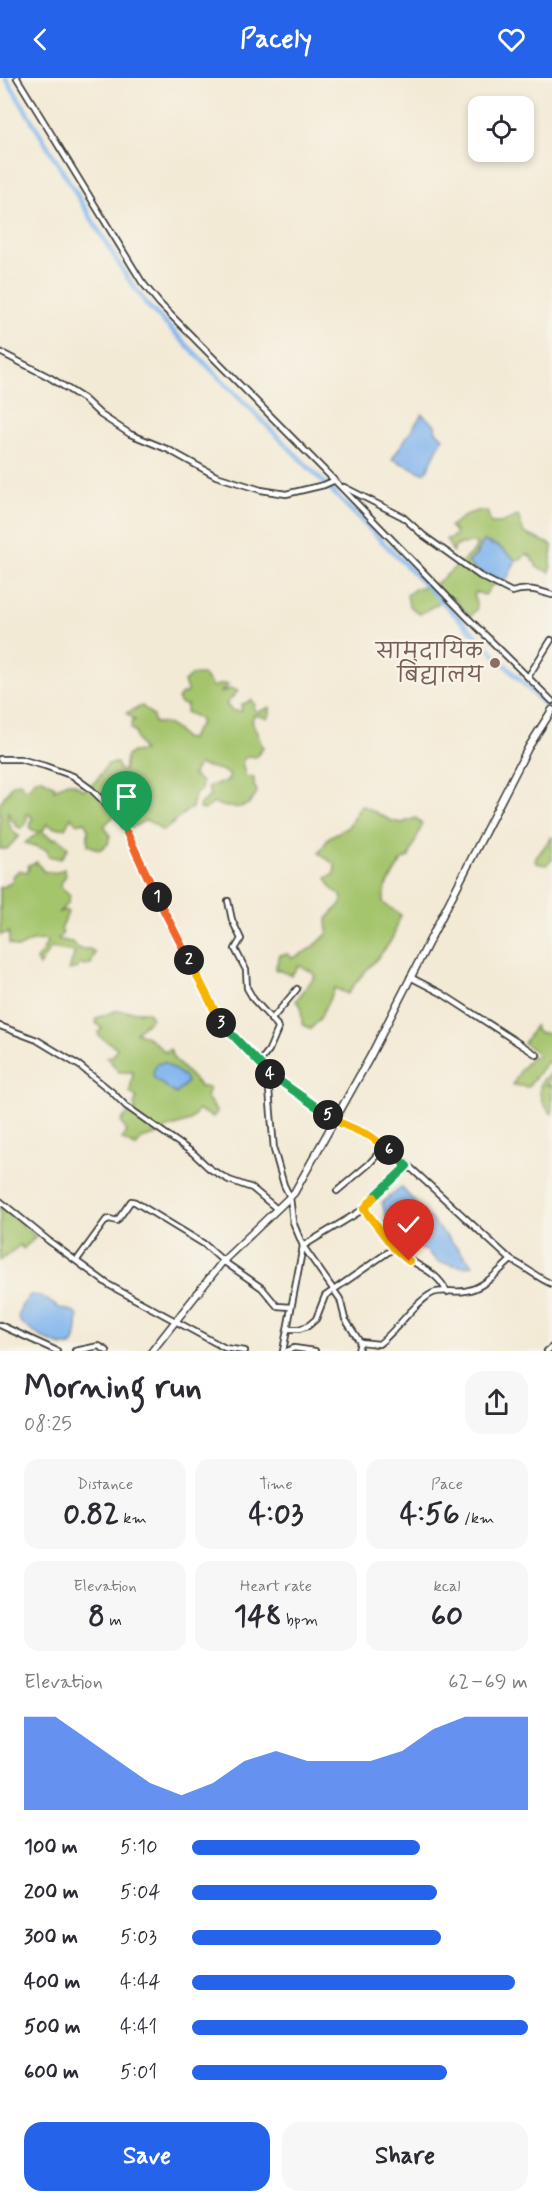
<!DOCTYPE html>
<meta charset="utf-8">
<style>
:root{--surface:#fff;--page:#f7f7f7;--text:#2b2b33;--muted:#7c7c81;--accent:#2563eb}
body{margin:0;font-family:Mynerve,"Playpen Sans Deva",sans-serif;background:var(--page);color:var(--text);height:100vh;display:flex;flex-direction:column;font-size:22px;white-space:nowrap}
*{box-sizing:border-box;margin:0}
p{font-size:20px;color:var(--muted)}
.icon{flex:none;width:33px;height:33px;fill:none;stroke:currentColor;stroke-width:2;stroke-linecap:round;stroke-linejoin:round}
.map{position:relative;height:1273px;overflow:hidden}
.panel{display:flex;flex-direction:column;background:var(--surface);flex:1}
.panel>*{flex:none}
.fabs{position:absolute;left:468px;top:18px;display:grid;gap:12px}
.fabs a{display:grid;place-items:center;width:66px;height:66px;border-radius:12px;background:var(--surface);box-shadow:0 3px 9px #0003;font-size:30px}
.pin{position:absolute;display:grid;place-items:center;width:51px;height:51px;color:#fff;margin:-62px -26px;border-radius:50% 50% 50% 0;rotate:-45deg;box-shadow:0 0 6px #0007}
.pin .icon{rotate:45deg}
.km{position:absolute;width:30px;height:30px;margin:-15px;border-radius:50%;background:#222;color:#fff;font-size:16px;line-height:30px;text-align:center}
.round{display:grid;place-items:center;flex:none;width:63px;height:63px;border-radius:18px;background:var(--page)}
.head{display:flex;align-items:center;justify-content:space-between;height:102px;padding:0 24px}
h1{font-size:33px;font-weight:700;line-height:45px}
.stats{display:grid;grid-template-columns:repeat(3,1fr);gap:9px;height:102px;padding:6px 24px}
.stats div{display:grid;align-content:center;border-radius:15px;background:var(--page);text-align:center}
.stats b{font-size:30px;font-weight:700}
.stats small{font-size:16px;font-weight:400}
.stats p{font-size:16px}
.chart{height:168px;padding:12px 24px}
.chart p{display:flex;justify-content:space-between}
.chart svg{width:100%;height:108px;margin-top:6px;fill:var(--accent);opacity:.7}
.button{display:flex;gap:12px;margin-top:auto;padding:12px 24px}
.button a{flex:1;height:69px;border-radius:18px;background:var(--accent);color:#fff;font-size:24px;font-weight:700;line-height:69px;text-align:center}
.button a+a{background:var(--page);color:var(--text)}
ul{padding:0 24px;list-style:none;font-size:20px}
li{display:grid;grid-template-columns:96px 72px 1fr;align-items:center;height:45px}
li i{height:15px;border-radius:8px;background:var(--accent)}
header{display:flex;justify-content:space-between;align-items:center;height:78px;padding:0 24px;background:var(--accent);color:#fff;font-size:27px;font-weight:700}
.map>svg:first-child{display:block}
.green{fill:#a5c56d;stroke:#607044;stroke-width:1.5}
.water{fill:#81b5ee;stroke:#4e6885;stroke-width:1.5}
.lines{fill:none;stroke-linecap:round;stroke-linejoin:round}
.canal{stroke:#81b5ee;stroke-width:5}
.street-casing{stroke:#3c3b38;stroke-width:8}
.secondary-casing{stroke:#3c3b38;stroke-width:9}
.street{stroke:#fff;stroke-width:4.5}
.secondary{stroke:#fff;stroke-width:6}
.split-1-casing{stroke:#fff;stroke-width:12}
.split-2-casing{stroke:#fff;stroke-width:12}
.split-3-casing{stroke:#fff;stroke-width:12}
.split-4-casing{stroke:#fff;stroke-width:12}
.split-5-casing{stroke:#fff;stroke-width:12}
.split-6-casing{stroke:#fff;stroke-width:12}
.split-7-casing{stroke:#fff;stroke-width:12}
.split-8-casing{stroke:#fff;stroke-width:12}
.split-1{stroke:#f0652b;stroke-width:8}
.split-2{stroke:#f0652b;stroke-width:8}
.split-3{stroke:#f5b400;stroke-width:8}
.split-4{stroke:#22a559;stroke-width:8}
.split-5{stroke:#22a559;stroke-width:8}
.split-6{stroke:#f5b400;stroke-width:8}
.split-7{stroke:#22a559;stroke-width:8}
.split-8{stroke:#f5b400;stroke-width:8}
.education-dot{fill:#8d6e63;stroke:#f7f3e8;stroke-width:2}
.labels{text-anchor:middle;stroke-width:5;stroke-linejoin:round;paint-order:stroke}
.education-label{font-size:21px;fill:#785e54;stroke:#f7f3e8;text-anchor:end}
</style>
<header><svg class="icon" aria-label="back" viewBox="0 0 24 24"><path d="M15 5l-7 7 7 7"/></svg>Pacely<svg class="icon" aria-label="heart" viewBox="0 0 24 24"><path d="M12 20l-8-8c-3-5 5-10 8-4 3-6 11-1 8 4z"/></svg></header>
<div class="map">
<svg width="552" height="1273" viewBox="0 0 552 1273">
<rect width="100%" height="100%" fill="#f7f3e8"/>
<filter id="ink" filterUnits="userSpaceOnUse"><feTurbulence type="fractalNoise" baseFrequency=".0167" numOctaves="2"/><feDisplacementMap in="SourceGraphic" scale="12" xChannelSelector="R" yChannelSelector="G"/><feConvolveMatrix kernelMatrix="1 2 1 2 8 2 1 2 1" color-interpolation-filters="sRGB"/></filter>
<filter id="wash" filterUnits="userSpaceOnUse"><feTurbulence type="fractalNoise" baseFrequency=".008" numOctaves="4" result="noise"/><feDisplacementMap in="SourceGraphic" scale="24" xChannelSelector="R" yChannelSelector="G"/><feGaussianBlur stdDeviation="1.35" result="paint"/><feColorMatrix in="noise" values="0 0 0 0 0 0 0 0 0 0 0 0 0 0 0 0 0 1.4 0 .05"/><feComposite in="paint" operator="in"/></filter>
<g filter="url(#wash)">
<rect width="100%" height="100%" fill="#f3ead5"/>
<g class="green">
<polygon points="478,433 487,433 491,445 501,445 518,438 524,455 552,467 550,494 536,489 536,485 532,483 532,479 526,476 521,482 516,482 499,469 483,463 476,476 479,494 501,504 491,508 485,517 476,514 474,518 477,530 470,539 453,520 447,520 420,536 409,528 407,517 415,511 437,505 475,472 476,465 461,466 455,469 453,474 446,461 452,460 456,455 450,448 468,436"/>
<path d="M192,597H203L213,609L221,606H228L225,611L221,612L222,615L230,610L238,613L226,626L232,633H242L241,627L252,622L255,626L254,631L258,634L270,629V636L267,640L254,637L252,643L263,670L256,679L248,678L242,683L245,698L254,700V707L257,713C251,733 231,732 214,725L204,732L199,731L200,726L210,718L208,709C215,705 222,706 228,702L230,697L221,692L199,687L192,697L202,704L201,711L195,716L192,730C180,735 174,748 162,753L156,747L146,742L130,751L117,735L104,748L110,757L108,766L99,772L88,767V751L85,744L77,746L71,739L65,750H55L47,746L42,754L53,761L57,760L64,765L68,770L61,781L48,778L47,772L25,765L39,754L30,751L32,740L29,736H27L26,746L20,750L15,747V743H12L8,734C6,742 11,754 19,758L7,771H0V725L13,706L21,705L23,711L29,710L34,703L41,700L55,708L54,712L67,704L75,706L83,712L95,704L108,686L117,685L120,693H124L126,679L132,674L143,673L136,660V654L131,651L132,643L135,642L126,635L142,628L153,638L154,645C166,643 176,650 183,660L190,661L201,644L197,639L186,634L187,627L181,626L178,621L182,616L188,614L184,604Z"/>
<path d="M361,727L392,743L402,745L416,740L422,747L409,779L402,782L385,810L383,825L401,837C397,846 395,857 390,864C378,883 359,896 348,916L335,910L320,940L311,951L302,946L301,928L296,923L315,898L311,893L299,888L291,897L275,891L280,877L288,876L292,880C306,875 318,866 328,855L327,841L342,824L341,817L332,811L326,800L334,797L335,787L319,775L329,759L348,749Z"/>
<polygon points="552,759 552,782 546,787 536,785 535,781"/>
<polygon points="37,784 43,793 55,795 64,791 66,797 60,808 70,817 68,825 59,834 66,832 68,834 61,852 63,855 58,861 74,865 76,869 81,871 90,871 95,875 91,886 84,887 79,885 78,890 69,892 75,874 50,870 39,888 36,882 43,873 47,864 44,862 32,863 18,870 9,866 9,854 0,857 0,809 4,809 13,802 13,798 19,792 27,794 29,791 28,787"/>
<path d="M115,933L148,934L152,940L136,954L151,961L165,974L170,971L174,981L201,1009L210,1010L206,1018L217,1034L213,1039L198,1032L190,1043L165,1051L159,1056L141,1061L136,1069L122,1061L127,1053L121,1045C124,1037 128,1035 136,1032L134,1027L137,1020L130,1014L133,994H119L107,979L113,978L117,970L99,958L98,954L102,951L96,945V940Z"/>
<polygon points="535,948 537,954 552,956 552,984 546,985 528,1009 513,1007 520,993 532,978 537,979 538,976 524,965"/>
<path d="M552,995V1002L546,1007H552V1036C539,1024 533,1004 552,995Z"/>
<polygon points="0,1128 36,1159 23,1171 20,1167 0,1183"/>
</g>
<g class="water">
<polygon points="422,336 436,348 435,352 443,360 426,394 423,395 392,381"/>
<polygon points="483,463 499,469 516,482 507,501 501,504 479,494 468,485 477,476"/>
<polygon points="164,984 185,999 187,1004 176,1016 154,1000 153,994 157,986"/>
<polygon points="401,1109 473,1187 464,1189 438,1184 427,1173 415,1169 398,1156 385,1136 382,1125"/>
<path d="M30,1217C43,1216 46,1222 56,1228C63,1233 70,1229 78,1238C77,1245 77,1263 72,1267C61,1273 22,1250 18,1240L21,1229Z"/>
</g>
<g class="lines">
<polyline class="canal" points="6,0 127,199 148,228 552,634"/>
</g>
</g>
<g filter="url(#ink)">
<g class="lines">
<g class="street-casing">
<g id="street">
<polyline points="17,0 142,204 160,226 339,407 467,539 552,623"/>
<polyline points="0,274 49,299 84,321 101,337 130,356 169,372 216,398 261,412 286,416 324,407 333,403"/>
<path d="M344,409L403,439L423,457L480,498L512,514C527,509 537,512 552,517"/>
<polyline points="528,599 551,562"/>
<path d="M0,681H20L45,688L73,698L92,712L104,724L127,755L164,833L224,949L270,996L336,1043L370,1058L400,1080L511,1182C526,1189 537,1200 552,1206"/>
<polyline points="228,823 232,842 241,861 235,871 246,892 247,910 254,922 277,947 278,951 269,972 259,985"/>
<polyline points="410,899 441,915 537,977"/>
<polyline points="271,942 297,911"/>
<polyline points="0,948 37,962 80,988 112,1014 126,1028 193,1075 210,1091 229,1102 252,1110 277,1131"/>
<polyline points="270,996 269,1012 274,1072 284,1107 290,1119 293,1144 303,1168 283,1273"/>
<polyline points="337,1113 369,1086 384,1069"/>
<polyline points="0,1123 49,1163 109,1207 225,1270 245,1273"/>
<path d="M364,1131C374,1145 384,1161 397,1172C416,1190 435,1190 447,1214"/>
<polyline points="77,1182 106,1142 110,1141 117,1143 131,1123 135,1124 204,1166 223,1183 262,1210 277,1228 291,1229"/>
<polyline points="0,1247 57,1273"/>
<polyline points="288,1251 299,1251 308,1248 316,1241 325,1218 394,1170"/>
<path d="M360,1264L379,1266C396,1253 416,1223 433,1215C442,1211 455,1215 465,1213C484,1210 498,1194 511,1182"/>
<polyline points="75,1273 99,1268 107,1273"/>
<polyline points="287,1273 294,1270 315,1273"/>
<polyline points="358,1273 360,1264 345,1241 340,1221 303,1168 364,1131 376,1116 407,1087"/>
<polyline points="547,1273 552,1269"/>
</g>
</g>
<g class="secondary-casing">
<polyline id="secondary" points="152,1273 223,1183 294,1115 370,979 528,670 552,632"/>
</g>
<use href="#street" class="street"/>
<use href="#secondary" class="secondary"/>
</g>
</g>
<g class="lines" filter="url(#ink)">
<g class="split-1-casing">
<polyline id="split-1" points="127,755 157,819"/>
</g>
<g class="split-2-casing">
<polyline id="split-2" points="157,819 189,882"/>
</g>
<g class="split-3-casing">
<polyline id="split-3" points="189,882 221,945"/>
</g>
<g class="split-4-casing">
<polyline id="split-4" points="221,945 270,996"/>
</g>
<g class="split-5-casing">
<polyline id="split-5" points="270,996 328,1037"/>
</g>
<g class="split-6-casing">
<polyline id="split-6" points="328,1037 336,1043 370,1058 389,1072"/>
</g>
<g class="split-7-casing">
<polyline id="split-7" points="374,1119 407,1088 389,1072"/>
</g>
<g class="split-8-casing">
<polyline id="split-8" points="374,1119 364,1131 394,1170 409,1183"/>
</g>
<use href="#split-1" class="split-1"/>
<use href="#split-2" class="split-2"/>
<use href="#split-3" class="split-3"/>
<use href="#split-4" class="split-4"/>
<use href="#split-5" class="split-5"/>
<use href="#split-6" class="split-6"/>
<use href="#split-7" class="split-7"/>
<use href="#split-8" class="split-8"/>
</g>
<circle class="education-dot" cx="495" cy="585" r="6"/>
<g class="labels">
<g class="education-label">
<text x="483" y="580">सामुदायिक<tspan x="483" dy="24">बिद्यालय</tspan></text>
</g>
</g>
</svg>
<div class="fabs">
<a><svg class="icon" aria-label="locate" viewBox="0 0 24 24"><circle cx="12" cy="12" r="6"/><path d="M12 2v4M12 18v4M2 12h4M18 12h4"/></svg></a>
</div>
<div class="pin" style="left:127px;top:755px;background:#1e9e55"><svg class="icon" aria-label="arrive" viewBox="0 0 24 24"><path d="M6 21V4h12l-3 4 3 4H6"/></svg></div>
<div class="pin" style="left:409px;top:1183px;background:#d93025"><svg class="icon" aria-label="check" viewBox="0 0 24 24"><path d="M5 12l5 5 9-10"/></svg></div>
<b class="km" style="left:157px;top:819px">1</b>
<b class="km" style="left:189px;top:882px">2</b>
<b class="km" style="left:221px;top:945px">3</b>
<b class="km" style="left:270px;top:996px">4</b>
<b class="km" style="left:328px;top:1037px">5</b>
<b class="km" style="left:389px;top:1072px">6</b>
</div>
<section class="panel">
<div class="head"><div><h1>Morning run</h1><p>08:25</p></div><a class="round"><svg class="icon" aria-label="share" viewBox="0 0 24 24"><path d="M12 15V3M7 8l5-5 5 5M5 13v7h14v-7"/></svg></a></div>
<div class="stats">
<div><p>Distance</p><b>0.82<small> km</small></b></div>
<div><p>Time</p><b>4:03</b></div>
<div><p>Pace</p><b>4:56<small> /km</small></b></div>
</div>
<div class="stats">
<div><p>Elevation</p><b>8<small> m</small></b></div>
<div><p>Heart rate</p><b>148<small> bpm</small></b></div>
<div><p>kcal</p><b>60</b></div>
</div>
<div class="chart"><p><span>Elevation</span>62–69 m</p>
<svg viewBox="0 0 160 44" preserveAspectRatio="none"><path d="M0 44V6L10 6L20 15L30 24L40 33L50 38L60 33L70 24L80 20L90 24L100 24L110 24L120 20L130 11L140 6L150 6L160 6V44z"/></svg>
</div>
<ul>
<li><b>100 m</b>5:10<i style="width:68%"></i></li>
<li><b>200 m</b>5:04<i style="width:73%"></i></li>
<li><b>300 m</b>5:03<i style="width:74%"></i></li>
<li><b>400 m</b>4:44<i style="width:96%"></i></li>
<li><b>500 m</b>4:41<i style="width:100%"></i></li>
<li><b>600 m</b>5:01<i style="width:76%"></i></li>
</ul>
<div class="button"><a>Save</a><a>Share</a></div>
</section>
